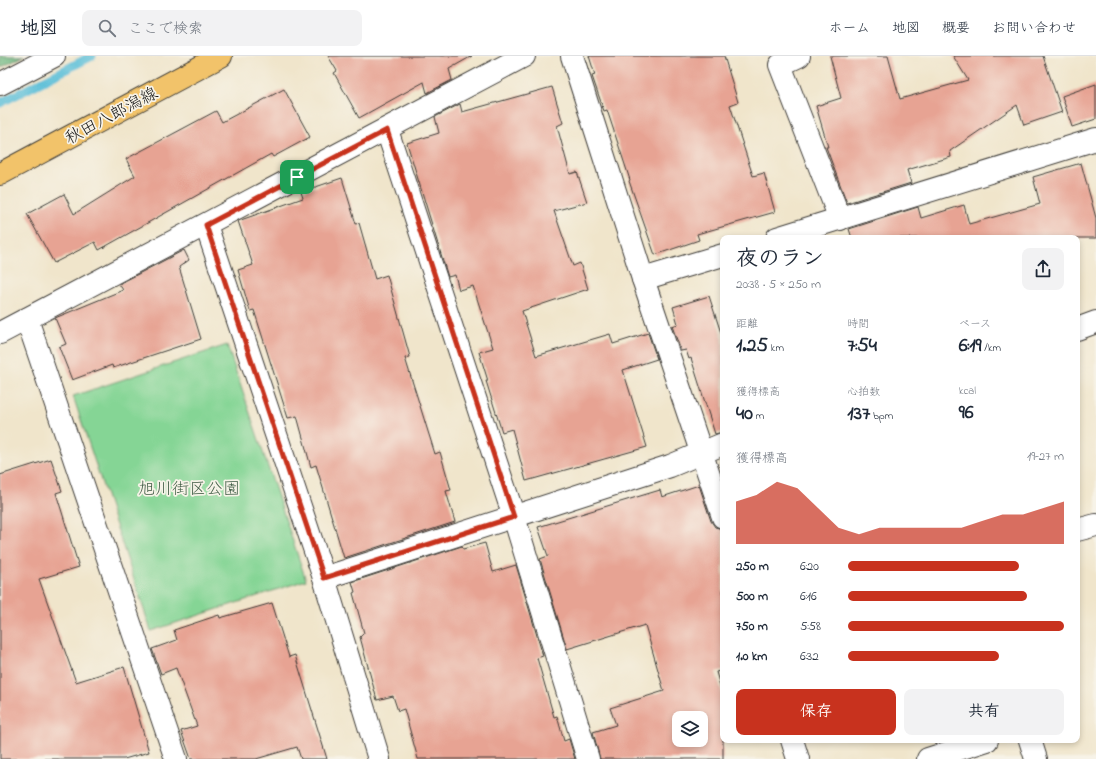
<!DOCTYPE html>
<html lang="ja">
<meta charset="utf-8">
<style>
:root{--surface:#fff;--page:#f2f2f3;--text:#1f2937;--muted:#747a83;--line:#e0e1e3;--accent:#c8321e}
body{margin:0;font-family:"Indie Flower","Klee One",sans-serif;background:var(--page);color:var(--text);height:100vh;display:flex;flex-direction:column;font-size:15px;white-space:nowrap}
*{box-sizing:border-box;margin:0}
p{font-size:13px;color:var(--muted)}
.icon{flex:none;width:22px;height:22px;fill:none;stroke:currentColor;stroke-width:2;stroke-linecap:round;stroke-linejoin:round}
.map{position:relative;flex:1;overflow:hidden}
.sheet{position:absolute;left:720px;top:179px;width:360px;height:508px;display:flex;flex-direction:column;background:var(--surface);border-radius:8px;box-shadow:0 2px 6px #0003}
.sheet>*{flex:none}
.buttons{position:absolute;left:672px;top:655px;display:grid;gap:8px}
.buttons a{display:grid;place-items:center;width:36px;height:36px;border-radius:8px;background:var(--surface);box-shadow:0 2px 6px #0003;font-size:20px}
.pin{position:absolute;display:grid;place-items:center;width:34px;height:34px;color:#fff;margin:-17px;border-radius:8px;box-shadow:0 2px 6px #0006}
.round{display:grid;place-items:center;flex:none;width:42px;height:42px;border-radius:8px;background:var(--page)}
.summary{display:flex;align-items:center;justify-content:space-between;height:68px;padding:0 16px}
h1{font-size:22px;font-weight:700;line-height:30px}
.metrics{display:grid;grid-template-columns:repeat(3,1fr);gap:6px;height:68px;padding:4px 16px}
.metrics div{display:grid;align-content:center}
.metrics b{font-size:20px;font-weight:700}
.metrics small{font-size:11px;font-weight:400}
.metrics p{font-size:11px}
.chart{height:112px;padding:8px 16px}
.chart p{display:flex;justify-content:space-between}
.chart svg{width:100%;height:72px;margin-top:4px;fill:var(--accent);opacity:.7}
.button{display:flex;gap:8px;margin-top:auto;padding:8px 16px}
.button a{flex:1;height:46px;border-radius:8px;background:var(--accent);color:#fff;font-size:16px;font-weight:700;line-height:46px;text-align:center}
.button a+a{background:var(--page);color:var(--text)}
ul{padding:0 16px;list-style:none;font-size:13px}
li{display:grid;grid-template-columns:64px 48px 1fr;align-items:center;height:30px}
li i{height:10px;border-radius:5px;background:var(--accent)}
header{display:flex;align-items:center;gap:24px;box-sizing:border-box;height:56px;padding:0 20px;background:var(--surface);border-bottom:1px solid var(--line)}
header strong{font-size:19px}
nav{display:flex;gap:22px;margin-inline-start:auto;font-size:14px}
.search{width:280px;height:36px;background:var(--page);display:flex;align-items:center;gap:10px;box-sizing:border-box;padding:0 14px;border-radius:8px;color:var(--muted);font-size:15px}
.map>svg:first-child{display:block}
.green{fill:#85d595;stroke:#507858}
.forest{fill:#6cb67e;stroke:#44694d}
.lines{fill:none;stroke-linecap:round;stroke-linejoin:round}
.stream{stroke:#59bed8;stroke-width:9}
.building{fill:#e7a393;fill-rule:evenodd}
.minor-casing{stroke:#3c3a36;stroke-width:24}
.major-casing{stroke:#3c3a36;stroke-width:24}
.minor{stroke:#fff;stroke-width:22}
.major{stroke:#f2c36a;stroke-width:22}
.route-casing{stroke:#fff;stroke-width:8}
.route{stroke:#c8321e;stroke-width:5}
.labels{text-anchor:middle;stroke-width:3.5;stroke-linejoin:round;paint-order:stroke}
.street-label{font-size:17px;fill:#1c1c1c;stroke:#f7f3e8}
.park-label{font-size:17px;fill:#415d46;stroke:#f7f3e8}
</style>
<header>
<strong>地図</strong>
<div class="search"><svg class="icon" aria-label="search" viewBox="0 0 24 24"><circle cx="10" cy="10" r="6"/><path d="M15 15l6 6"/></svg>ここで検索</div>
<nav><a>ホーム</a><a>地図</a><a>概要</a><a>お問い合わせ</a></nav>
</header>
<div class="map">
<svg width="1096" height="703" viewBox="0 0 1096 703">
<rect width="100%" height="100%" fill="#f7f3e8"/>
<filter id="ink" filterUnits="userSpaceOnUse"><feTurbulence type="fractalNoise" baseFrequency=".025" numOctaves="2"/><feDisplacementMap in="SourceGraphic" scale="8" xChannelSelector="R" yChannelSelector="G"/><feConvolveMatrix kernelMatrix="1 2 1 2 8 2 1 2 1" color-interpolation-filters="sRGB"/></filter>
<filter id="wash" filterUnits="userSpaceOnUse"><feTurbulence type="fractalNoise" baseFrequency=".012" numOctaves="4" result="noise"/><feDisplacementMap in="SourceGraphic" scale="16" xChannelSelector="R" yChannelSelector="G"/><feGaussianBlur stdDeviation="0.9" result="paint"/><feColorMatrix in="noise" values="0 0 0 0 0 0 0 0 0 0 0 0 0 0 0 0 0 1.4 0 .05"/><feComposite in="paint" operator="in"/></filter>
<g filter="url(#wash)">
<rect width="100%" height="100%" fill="#f0e5cb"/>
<polygon class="green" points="227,289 306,524 151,575 73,340"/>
<polygon class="forest" points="0,0 24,0 0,12"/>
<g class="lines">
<polyline class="stream" points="0,47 92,0"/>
</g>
<g id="blocks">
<g class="building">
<polygon points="328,0 472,0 449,13 452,24 427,37 424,26 359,62 334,17 337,15"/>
<polygon points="589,0 724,0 738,46 730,49 753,120 764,117 775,156 697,178 699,184 655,199 629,125 630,124 607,54 604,55 592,20 595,19"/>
<polygon points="830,0 888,0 900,43 968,24 953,0 1043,0 1062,56 1024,69 1017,49 950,95 951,101 907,114 911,127 847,147 826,91 828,91 816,50 841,42"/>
<polygon points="1096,28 1096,63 1072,71 1062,40"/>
<polygon points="552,31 563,67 557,70 570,118 577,116 587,146 554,155 573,210 580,207 588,233 522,255 536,300 610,278 613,288 648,277 657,303 623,314 647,391 526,425 512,373 502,376 486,325 488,325 479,296 493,292 473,230 459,234 455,219 448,221 407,87 439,77 435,61 460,48 462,56"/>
<polygon points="284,33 310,81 273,101 271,98 99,194 95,186 54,207 27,158 64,138 74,158 135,120 126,103 216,55 222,66"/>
<polygon points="1081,107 1096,162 1096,182 852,182 849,173 918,151 921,162 964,149 969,168 1040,148 1033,121"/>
<polygon points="342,122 356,168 359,167 375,223 387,219 410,301 405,302 435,398 440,396 451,434 446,435 455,466 344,502 316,409 311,411 297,360 288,362 254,254 250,255 238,214 253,209 238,165 303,142 301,136"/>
<polygon points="184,194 189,204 179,211 201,283 113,312 112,309 72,324 59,291 66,288 55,262 123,234 119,228"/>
<polygon points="709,240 723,283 723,376 715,378 691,302 689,303 686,294 681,295 672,270 678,268 673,251"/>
<polygon points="51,403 62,435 56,437 79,511 39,523 76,626 124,611 149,696 124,703 0,703 0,419"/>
<path d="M699,429L711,465L715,471L723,473V614L716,616L723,640V703H600L593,676L616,669L610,652L664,635L645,569L567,593L540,503L548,500L538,471L660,434L662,441ZM679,662H701V684H679Z"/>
<polygon points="485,487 493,516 516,509 543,600 537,602 554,661 557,660 564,685 569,683 575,703 418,703 404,653 398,655 393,640 377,644 360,581 364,577 353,537 355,536 352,526 462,490 463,493"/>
<polygon points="272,547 289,601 295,599 327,703 301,703 297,691 256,703 191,703 181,675 197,670 176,612 161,618 152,593 177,584 174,574 219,559 220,562"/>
</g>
</g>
</g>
<g filter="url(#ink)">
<use href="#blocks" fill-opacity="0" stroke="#3c3a36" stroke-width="1"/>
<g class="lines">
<g class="minor-casing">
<g id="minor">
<polyline points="572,0 643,223 723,461"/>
<polyline points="799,0 780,9 840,163"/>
<polyline points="0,28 54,0"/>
<polyline points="387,74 514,461 588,703"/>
<polyline points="206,169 324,522 379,703"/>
<polyline points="777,182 1096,83"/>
<polyline points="643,223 723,199"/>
<polyline points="27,263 176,703"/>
<polyline points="1077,273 1096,266"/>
<polyline points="0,277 524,0"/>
<polyline points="1077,474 1096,469"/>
<polyline points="324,522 670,410 723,388"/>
<polyline points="792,684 798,703"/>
<polyline points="1030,684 1036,703"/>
<polyline points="928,703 987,684"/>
</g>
</g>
<g class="major-casing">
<polyline id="major" points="0,118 221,0"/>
</g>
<use href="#minor" class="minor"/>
<use href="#major" class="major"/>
</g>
</g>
<g class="lines" filter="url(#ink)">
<g class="route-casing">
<polygon id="route" points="387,74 514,461 324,522 206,169"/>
</g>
<use href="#route" class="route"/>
</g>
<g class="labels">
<g class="street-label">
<text transform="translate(111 59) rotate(-28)" y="6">秋田八郎潟線</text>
</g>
<g class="park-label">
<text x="189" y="438">旭川街区公園</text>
</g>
</g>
</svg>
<div class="buttons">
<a><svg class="icon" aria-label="layers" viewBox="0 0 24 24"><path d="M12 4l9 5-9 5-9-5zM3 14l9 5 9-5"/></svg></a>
</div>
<div class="pin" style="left:297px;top:121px;background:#1e9e55"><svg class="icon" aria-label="arrive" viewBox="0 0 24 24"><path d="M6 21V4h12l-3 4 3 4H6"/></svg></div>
<section class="sheet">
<div class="summary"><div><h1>夜のラン</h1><p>20:38 · 5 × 250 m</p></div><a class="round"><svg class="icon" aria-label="share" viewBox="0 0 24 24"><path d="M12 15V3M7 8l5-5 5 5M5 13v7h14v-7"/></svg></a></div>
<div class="metrics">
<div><p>距離</p><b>1.25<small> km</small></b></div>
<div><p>時間</p><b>7:54</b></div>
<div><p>ペース</p><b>6:19<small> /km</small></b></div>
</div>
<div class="metrics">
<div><p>獲得標高</p><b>40<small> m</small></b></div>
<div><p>心拍数</p><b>137<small> bpm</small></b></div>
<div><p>kcal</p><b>96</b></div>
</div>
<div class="chart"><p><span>獲得標高</span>19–27 m</p>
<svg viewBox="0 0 160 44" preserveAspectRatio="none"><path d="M0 44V18L10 14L20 6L30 10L40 22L50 34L60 38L70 34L80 34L90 34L100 34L110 34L120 30L130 26L140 26L150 22L160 18V44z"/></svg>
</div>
<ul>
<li><b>250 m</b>6:20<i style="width:79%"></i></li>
<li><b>500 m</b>6:16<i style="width:83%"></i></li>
<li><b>750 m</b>5:58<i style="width:100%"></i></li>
<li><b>1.0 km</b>6:32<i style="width:70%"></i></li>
</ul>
<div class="button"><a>保存</a><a>共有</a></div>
</section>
</div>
